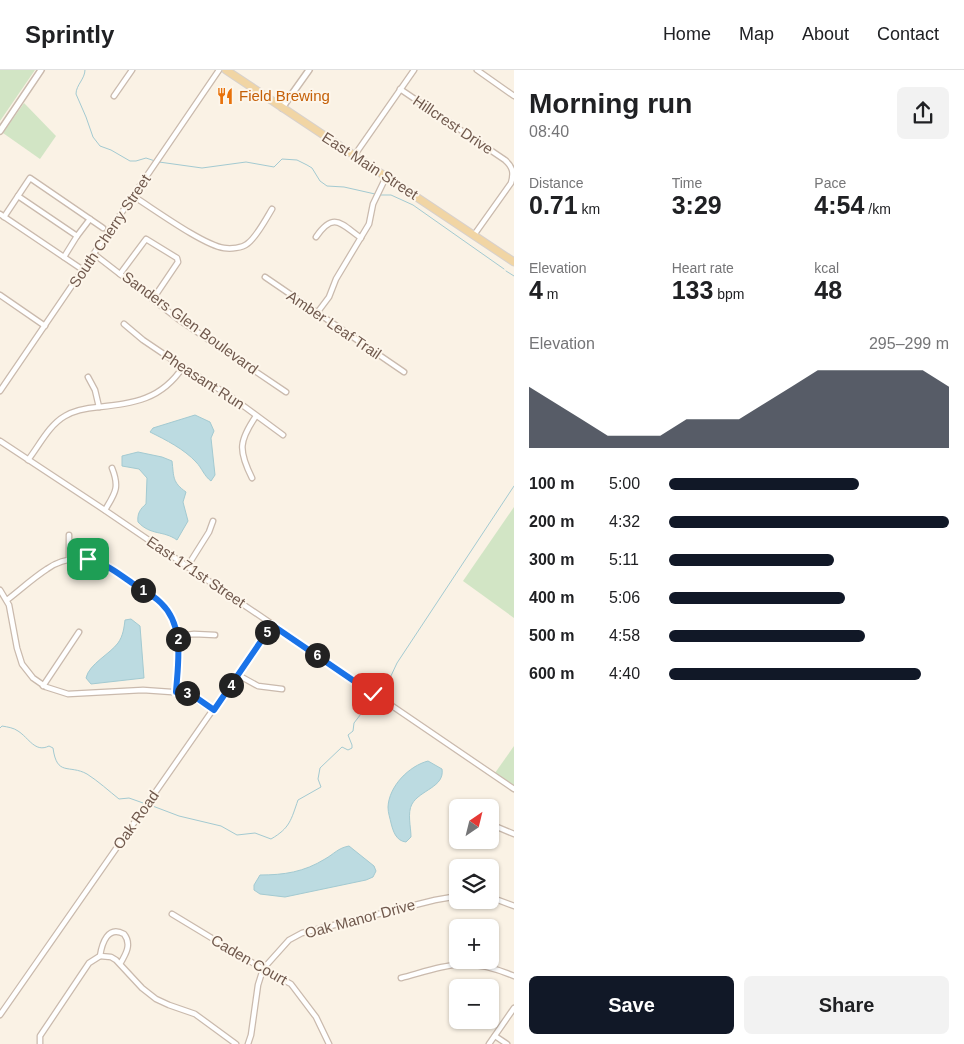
<!DOCTYPE html>
<meta charset="utf-8">
<style>
:root{--surface:#fff;--page:#f2f2f2;--text:#202124;--muted:#757577;--line:#e0e0e0;--accent:#111827}
body{margin:0;font-family:Arial,sans-serif;background:var(--page);color:var(--text);height:100vh;display:flex;flex-direction:column;font-size:19px;white-space:nowrap}
*{box-sizing:border-box;margin:0}
p{font-size:16px;color:var(--muted)}
.icon{flex:none;width:28px;height:28px;fill:none;stroke:currentColor;stroke-width:2;stroke-linecap:round;stroke-linejoin:round}
.map{position:relative;flex:1;overflow:hidden}
.side{display:flex;flex-direction:column;background:var(--surface);width:450px}
.side>*{flex:none}
.needle{width:32px;rotate:35deg}
.controls{position:absolute;left:449px;top:729px;display:grid;gap:10px}
.controls a{display:grid;place-items:center;width:50px;height:50px;border-radius:8px;background:var(--surface);box-shadow:0 1px 4px #0004;font-size:25px}
.pin{position:absolute;display:grid;place-items:center;width:42px;height:42px;color:#fff;margin:-21px;border-radius:10px;box-shadow:0 2px 8px #0006}
.km{position:absolute;width:25px;height:25px;margin:-12px;border-radius:50%;background:#222;color:#fff;font-size:14px;line-height:25px;text-align:center}
.round{display:grid;place-items:center;flex:none;width:52px;height:52px;border-radius:8px;background:var(--page)}
.headline{display:flex;align-items:center;justify-content:space-between;height:85px;padding:0 15px}
h1{font-size:28px;font-weight:600;line-height:38px}
.stats{display:grid;grid-template-columns:repeat(3,1fr);gap:8px;height:85px;padding:5px 15px}
.stats div{display:grid;align-content:center}
.stats b{font-size:25px;font-weight:600}
.stats small{font-size:14px;font-weight:400}
.stats p{font-size:14px}
.chart{height:140px;padding:10px 15px}
.chart p{display:flex;justify-content:space-between}
.chart svg{width:100%;height:90px;margin-top:5px;fill:var(--accent);opacity:.7}
.button{display:flex;gap:10px;margin-top:auto;padding:10px 15px}
.button a{flex:1;height:58px;border-radius:8px;background:var(--accent);color:#fff;font-size:20px;font-weight:600;line-height:58px;text-align:center}
.button a+a{background:var(--page);color:var(--text)}
ul{padding:0 15px;list-style:none;font-size:16px}
li{display:grid;grid-template-columns:80px 60px 1fr;align-items:center;height:38px}
li i{height:12px;border-radius:6px;background:var(--accent)}
header{display:flex;align-items:center;gap:30px;box-sizing:border-box;height:70px;padding:0 25px;background:var(--surface);border-bottom:1px solid var(--line)}
header strong{font-size:24px}
nav{display:flex;gap:28px;margin-inline-start:auto;font-size:18px}
main{display:flex;flex:1;min-height:0}
.map>svg:first-child{display:block}
.green{fill:#d2e5c5}
.water{fill:#bcdbe1;stroke:#a3cad1}
.lines{fill:none;stroke-linecap:round;stroke-linejoin:round}
.stream{stroke:#a3cad1;stroke-width:1}
.minor-casing{stroke:#cabaad;stroke-width:7}
.tertiary-casing{stroke:#cabaad;stroke-width:8}
.primary-casing{stroke:#d7d1cd;stroke-width:9}
.minor{stroke:#fff;stroke-width:4.5}
.tertiary{stroke:#fff;stroke-width:5}
.primary{stroke:#f1d5a4;stroke-width:7}
.route-casing{stroke:#fff;stroke-width:10}
.route{stroke:#1a73e8;stroke-width:6}
.labels{text-anchor:middle;stroke-width:4;stroke-linejoin:round;paint-order:stroke}
.food-label{font-size:15px;fill:#c56008;stroke:#fdf6eb;text-anchor:start}
.street-label{font-size:15px;fill:#70594d;stroke:#fdf6eb}
</style>
<header>
<strong>Sprintly</strong>
<nav><a>Home</a><a>Map</a><a>About</a><a>Contact</a></nav>
</header>
<main>
<div class="map">
<svg width="514" height="974" viewBox="0 0 514 974">
<rect width="100%" height="100%" fill="#faf2e5"/>
<g class="green">
<polygon points="0,0 35,0 0,51"/>
<polygon points="24,33 56,66 40,89 3,63"/>
<polygon points="514,437 514,548 463,511"/>
<polygon points="514,676 514,716 495,703"/>
</g>
<g class="water">
<path d="M195,345L210,352L214,361L211,368L215,405L211,411C204,406 202,398 196,392C184,379 166,370 150,362L153,358Z"/>
<path d="M138,382L162,387L172,391C174,407 172,412 186,422L183,432L188,451L177,470C163,460 151,466 138,452C137,444 140,439 146,434L147,408L139,399L122,396V386Z"/>
<path d="M131,549L140,556L144,608L91,614L86,608C89,594 110,584 118,573C123,566 124,558 125,550Z"/>
<path d="M428,691L442,699C445,717 420,720 412,734C407,743 411,757 411,767L406,772C396,771 393,761 391,753C390,748 388,743 388,737C389,716 409,696 428,691Z"/>
<path d="M349,776L374,796L376,801L373,807L366,810L285,827L260,824L254,820V815L260,805C284,805 304,802 325,789C334,784 338,778 349,776Z"/>
</g>
<g class="lines">
<g class="stream">
<path d="M85,0C85,9 76,15 76,24L86,47L93,67L100,76L111,80L130,91H136L146,88L155,91"/>
<polyline points="159,92 202,98 246,92 274,97 282,89 297,90 307,95 312,98 320,111 327,116 344,117 375,124"/>
<polyline points="379,125 391,125 413,135 504,199"/>
<polyline points="506,201 514,206"/>
<polyline points="376,624 390,608 397,593 514,416"/>
<path d="M0,658L2,656C8,657 14,658 18,661C29,668 35,683 49,676L53,678C57,707 69,694 87,704C98,711 109,721 119,729L129,728L146,734"/>
<path d="M150,735L179,746L221,756L237,765L255,763L271,769C290,758 291,750 298,730L321,717L318,709L320,698L342,677L348,680L352,678V675L348,665L353,661L354,653L374,627"/>
</g>
<g class="minor-casing">
<g id="minor">
<polyline points="477,0 514,26"/>
<path d="M400,19L505,90C513,97 514,103 511,113L474,165"/>
<polyline points="114,26 132,0"/>
<polyline points="354,86 414,0"/>
<polyline points="18,126 77,166 64,187"/>
<path d="M133,126C154,139 203,175 224,178C231,179 242,178 247,174C256,168 266,149 272,139"/>
<polyline points="0,144 83,200"/>
<polyline points="4,147 30,108 103,158"/>
<polyline points="77,166 90,149"/>
<path d="M316,167C334,141 341,154 361,168"/>
<polyline points="94,184 178,249 286,322"/>
<polyline points="120,204 146,169 177,188 178,192 153,229"/>
<polyline points="265,207 404,302"/>
<polyline points="0,225 45,256"/>
<polyline points="317,243 329,227 336,209 369,154 373,134 386,107"/>
<polyline points="124,254 143,270 183,297 230,326 283,365"/>
<polyline points="88,307 95,320 99,337"/>
<polyline points="0,321 219,0"/>
<polyline points="0,371 106,441 514,719"/>
<path d="M28,390C39,376 49,355 65,346C75,340 87,338 99,337C134,333 161,330 183,297"/>
<path d="M252,408C238,380 239,371 256,346"/>
<path d="M105,440C115,423 120,418 112,398"/>
<polyline points="69,490 69,465"/>
<polyline points="187,497 209,462 213,451"/>
<polyline points="0,520 9,535 17,578 22,594 33,608 46,617 68,624 143,620 186,623 213,640"/>
<path d="M7,530C20,520 33,508 47,499C86,472 122,506 154,527C186,553 178,586 177,622"/>
<polyline points="178,566 194,564 215,565"/>
<polyline points="238,605 258,616 282,619"/>
<polyline points="43,616 79,562"/>
<polyline points="454,752 458,751"/>
<polyline points="490,754 514,764"/>
<polyline points="490,827 514,836"/>
<polyline points="172,844 263,899 291,914 316,947 329,974"/>
<path d="M120,894C126,884 132,874 124,864C108,855 102,873 100,886L111,887L116,890L142,918L156,929L169,935L195,944L236,974"/>
<path d="M401,908C449,895 466,886 514,906"/>
<polyline points="0,945 272,555"/>
<polyline points="495,966 507,974"/>
<polyline points="40,974 40,966 89,893 100,886"/>
<polyline points="248,974 251,965 258,915 263,899 289,870 302,863 435,830 458,826"/>
<polyline points="489,974 514,938"/>
</g>
</g>
<g class="tertiary-casing">
<g id="tertiary">
<polyline points="282,38 309,0"/>
<polyline points="0,61 41,0"/>
</g>
</g>
<g class="primary-casing">
<polyline id="primary" points="226,0 514,192"/>
</g>
<use href="#minor" class="minor"/>
<use href="#tertiary" class="tertiary"/>
<use href="#primary" class="primary"/>
</g>
<g class="lines">
<g class="route-casing">
<path id="route" d="M88,489C105,493 118,503 132,513C142,519 153,525 161,533C185,556 178,592 176,622L191,624L214,640L272,555L373,624"/>
</g>
<use href="#route" class="route"/>
</g>
<defs>
<g id="restaurant-bare" transform="scale(1.35)"><path d="M-5-6h1v4h1v-4h1v4h1v-4h1v5L-1.5 .5V6h-2V.5L-5-1ZM5-6V6H3V1.5H1.5Q1.5-4 5-6Z" fill="#e8710a" stroke="#fdf6eb" stroke-width="2.5" paint-order="stroke"/></g>
</defs>
<g fill-rule="evenodd">
<use href="#restaurant-bare" x="225" y="26"/>
</g>
<g class="labels">
<g class="food-label">
<text x="239" y="31">Field Brewing</text>
</g>
<g class="street-label">
<text transform="translate(453 55) rotate(34)" y="5">Hillcrest Drive</text>
<text transform="translate(370 96) rotate(33)" y="5">East Main Street</text>
<text transform="translate(110 161) rotate(-56)" y="5">South Cherry Street</text>
<text transform="translate(190 253) rotate(36)" y="5">Sanders Glen Boulevard</text>
<text transform="translate(334 255) rotate(34)" y="5">Amber Leaf Trail</text>
<text transform="translate(203 310) rotate(33)" y="5">Pheasant Run</text>
<text transform="translate(196 502) rotate(34)" y="5">East 171st Street</text>
<text transform="translate(136 750) rotate(-55)" y="5">Oak Road</text>
<text transform="translate(360 849) rotate(-15)" y="5">Oak Manor Drive</text>
<text transform="translate(249 890) rotate(30)" y="5">Caden Court</text>
</g>
</g>
</svg>
<div class="controls">
<a><svg class="needle" viewBox="-14 -14 28 28"><path d="M0-13l5 13h-10z" fill="#e53935"/><path d="M0 13l5-13h-10z" fill="#757577"/></svg></a>
<a><svg class="icon" aria-label="layers" viewBox="0 0 24 24"><path d="M12 4l9 5-9 5-9-5zM3 14l9 5 9-5"/></svg></a>
<a>+</a>
<a>−</a>
</div>
<div class="pin" style="left:88px;top:489px;background:#1e9e55"><svg class="icon" aria-label="arrive" viewBox="0 0 24 24"><path d="M6 21V4h12l-3 4 3 4H6"/></svg></div>
<div class="pin" style="left:373px;top:624px;background:#d93025"><svg class="icon" aria-label="check" viewBox="0 0 24 24"><path d="M5 12l5 5 9-10"/></svg></div>
<b class="km" style="left:143px;top:520px">1</b>
<b class="km" style="left:178px;top:569px">2</b>
<b class="km" style="left:187px;top:623px">3</b>
<b class="km" style="left:231px;top:615px">4</b>
<b class="km" style="left:267px;top:562px">5</b>
<b class="km" style="left:317px;top:585px">6</b>
</div>
<section class="side">
<div class="headline"><div><h1>Morning run</h1><p>08:40</p></div><a class="round"><svg class="icon" aria-label="share" viewBox="0 0 24 24"><path d="M12 15V3M7 8l5-5 5 5M5 13v7h14v-7"/></svg></a></div>
<div class="stats">
<div><p>Distance</p><b>0.71<small> km</small></b></div>
<div><p>Time</p><b>3:29</b></div>
<div><p>Pace</p><b>4:54<small> /km</small></b></div>
</div>
<div class="stats">
<div><p>Elevation</p><b>4<small> m</small></b></div>
<div><p>Heart rate</p><b>133<small> bpm</small></b></div>
<div><p>kcal</p><b>48</b></div>
</div>
<div class="chart"><p><span>Elevation</span>295–299 m</p>
<svg viewBox="0 0 160 44" preserveAspectRatio="none"><path d="M0 44V14L10 22L20 30L30 38L40 38L50 38L60 30L70 30L80 30L90 22L100 14L110 6L120 6L130 6L140 6L150 6L160 14V44z"/></svg>
</div>
<ul>
<li><b>100 m</b>5:00<i style="width:68%"></i></li>
<li><b>200 m</b>4:32<i style="width:100%"></i></li>
<li><b>300 m</b>5:11<i style="width:59%"></i></li>
<li><b>400 m</b>5:06<i style="width:63%"></i></li>
<li><b>500 m</b>4:58<i style="width:70%"></i></li>
<li><b>600 m</b>4:40<i style="width:90%"></i></li>
</ul>
<div class="button"><a>Save</a><a>Share</a></div>
</section>
</main>
